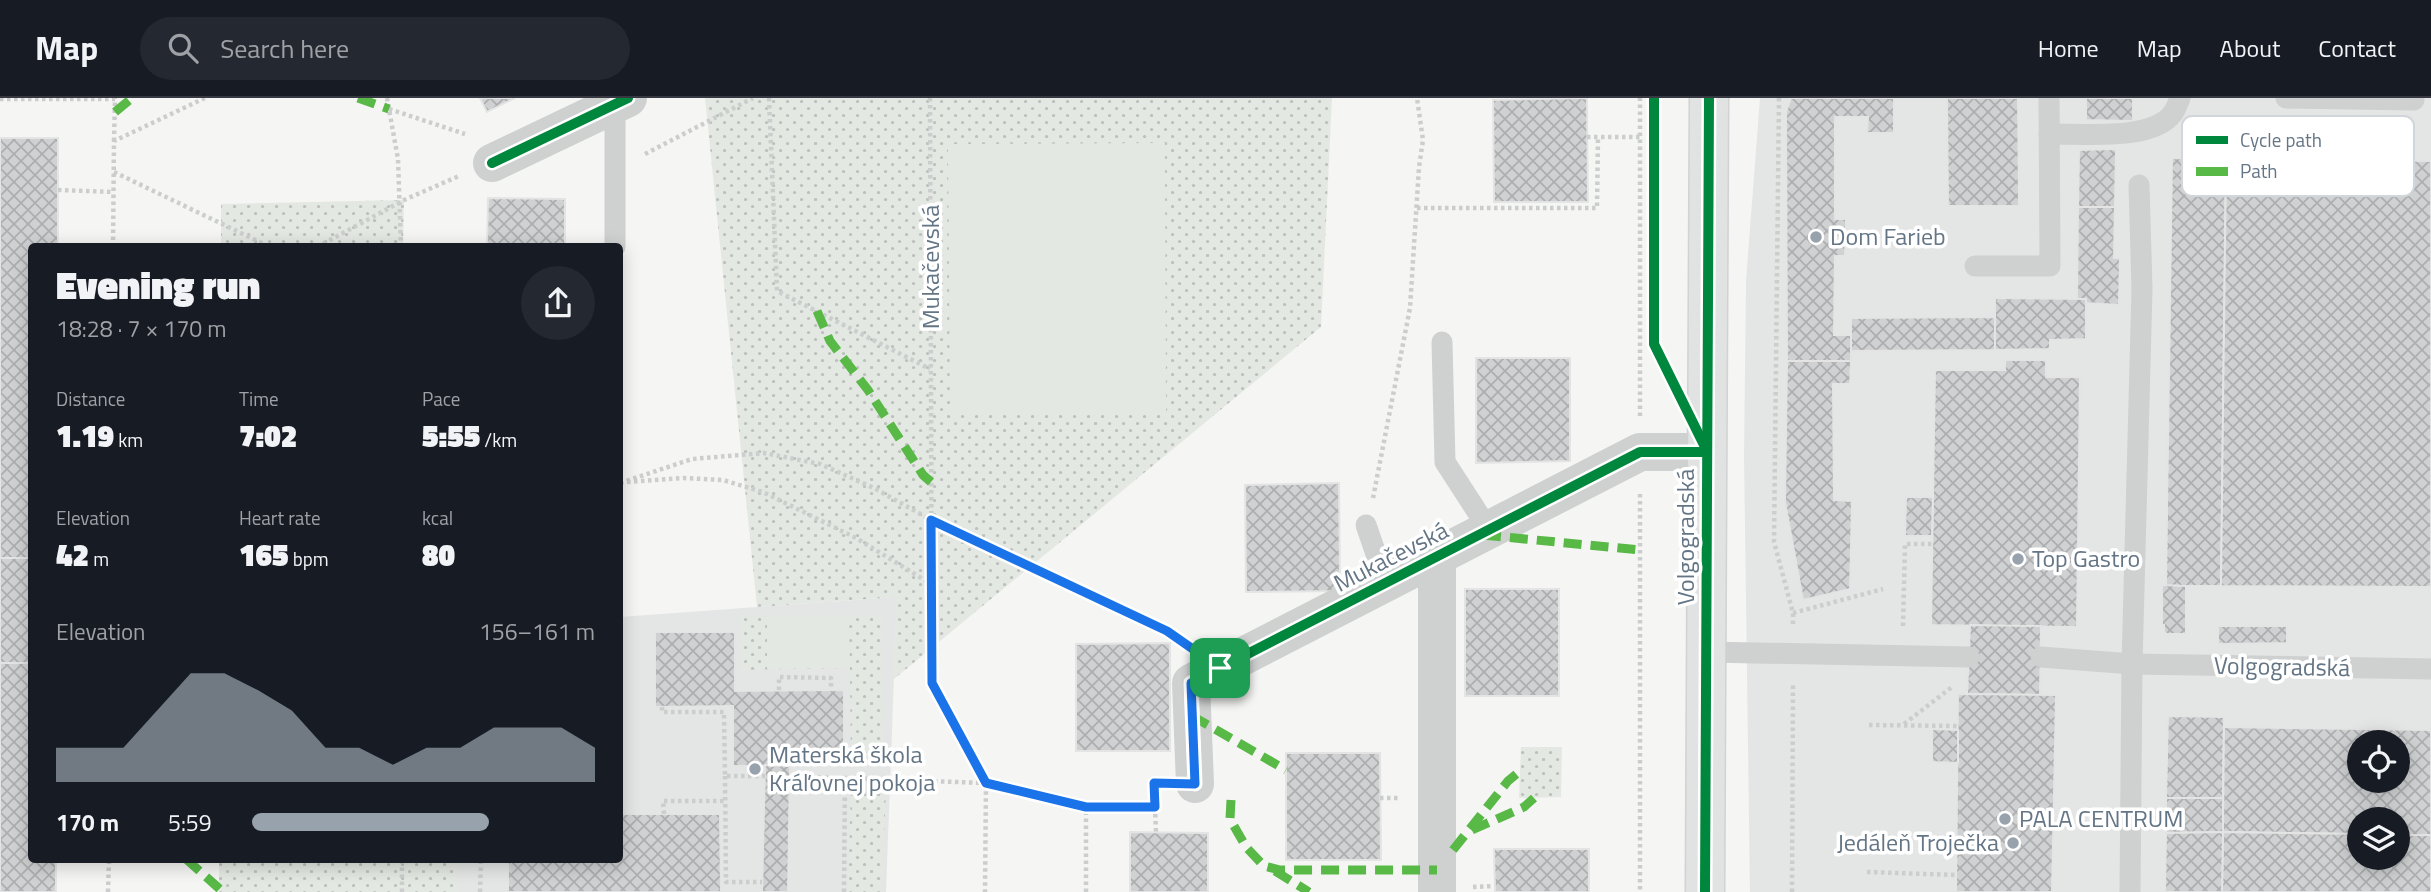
<!DOCTYPE html>
<meta charset="utf-8">
<style>
:root{--surface:#171b24;--page:#242831;--text:#f1f3f6;--muted:#9ea1a6;--line:#363941;--accent:#97a2ac}
body{margin:0;font-family:"Titillium Web",sans-serif;background:var(--page);color:var(--text);height:100vh;display:flex;flex-direction:column;font-size:26px;white-space:nowrap}
*{box-sizing:border-box;margin:0}
p{font-size:23px;color:var(--muted)}
.icon{flex:none;width:38px;height:38px;fill:none;stroke:currentColor;stroke-width:2;stroke-linecap:round;stroke-linejoin:round}
.map{position:relative;flex:1;overflow:hidden}
.drawer{position:absolute;left:28px;top:145px;width:595px;height:620px;display:flex;flex-direction:column;background:var(--surface);border-radius:7px;box-shadow:0 4px 18px #0003}
.drawer>*{flex:none}
.tools{position:absolute;left:2347px;top:632px;display:grid;gap:14px}
.tools a{display:grid;place-items:center;width:63px;height:63px;border-radius:50%;background:var(--surface);box-shadow:0 4px 18px #0003;font-size:35px}
.pin{position:absolute;display:grid;place-items:center;width:60px;height:60px;color:#fff;margin:-30px;border-radius:14px;box-shadow:0 4px 10px #0006}
.round{display:grid;place-items:center;flex:none;width:74px;height:74px;border-radius:37px;background:var(--page)}
.summary{display:flex;align-items:center;justify-content:space-between;height:119px;padding:0 28px}
h1{font-size:38px;font-weight:800;line-height:52px}
.figures{display:grid;grid-template-columns:repeat(3,1fr);gap:10px;height:119px;padding:7px 28px}
.figures div{display:grid;align-content:center}
.figures b{font-size:30px;font-weight:800}
.figures small{font-size:19px;font-weight:400}
.figures p{font-size:19px}
.chart{height:196px;padding:14px 28px}
.chart p{display:flex;justify-content:space-between}
.chart svg{width:100%;height:126px;margin-top:7px;fill:var(--accent);opacity:.7}
ul{padding:0 28px;list-style:none;font-size:23px}
li{display:grid;grid-template-columns:112px 84px 1fr;align-items:center;height:52px}
li i{height:18px;border-radius:9px;background:var(--accent)}
header{display:flex;align-items:center;gap:42px;box-sizing:border-box;height:98px;padding:0 35px;background:var(--surface);border-bottom:2px solid var(--line)}
header strong{font-size:33px}
nav{display:flex;gap:38px;margin-inline-start:auto;font-size:24px}
.search{width:490px;height:63px;background:var(--page);display:flex;align-items:center;gap:18px;box-sizing:border-box;padding:0 24px;border-radius:38px;color:var(--muted);font-size:26px}
.map>svg:first-child{display:block}
.built{fill:#e4e5e5;fill-rule:evenodd}
.grass{fill:url(#grass-dots)}
.garden{fill:#e4e8e2}
.building{fill:url(#building-cross-hatch);stroke:#e4e4e4;stroke-width:2;fill-rule:evenodd}
.lines{fill:none;stroke-linecap:round;stroke-linejoin:round}
.secondary-casing{stroke:#d0d2d3;stroke-width:41}
.path{stroke:#cccdcd;stroke-width:4.5;stroke-dasharray:3.5 3.5;stroke-linecap:butt}
.lane{stroke:#cfd0d0;stroke-width:21}
.street{stroke:#cfd0d0;stroke-width:38}
.secondary{stroke:#e1e2e2;stroke-width:38}
.quiet{stroke:#58b947;stroke-width:9;stroke-dasharray:18 9;stroke-linecap:butt}
.cycleway-casing{stroke:#fff;stroke-width:15}
.cycleway{stroke:#00873e;stroke-width:10}
.route-casing{stroke:#fff;stroke-width:14}
.route{stroke:#1a73e8;stroke-width:9}
.poi-dot{fill:#97a2ac;stroke:#fff;stroke-width:2.5}
.labels{text-anchor:middle;stroke-width:7;stroke-linejoin:round;paint-order:stroke}
.poi-label{font-size:24px;fill:#647585;stroke:#fff;text-anchor:start}
.street-label{font-size:24px;fill:#647585;stroke:#fff}
.key{fill:#fff;stroke:#d0d6da;stroke-width:2}
.key-label{font-size:19px;fill:#647585}
</style>
<header>
<strong>Map</strong>
<div class="search"><svg class="icon" aria-label="search" viewBox="0 0 24 24"><circle cx="10" cy="10" r="6"/><path d="M15 15l6 6"/></svg>Search here</div>
<nav><a>Home</a><a>Map</a><a>About</a><a>Contact</a></nav>
</header>
<div class="map">
<svg width="2431" height="794" viewBox="0 0 2431 794">
<defs>
<pattern id="grass-dots" width="8" height="8" patternUnits="userSpaceOnUse" patternTransform="scale(1.75)"><rect width="8" height="8" fill="#e4e8e2"/><path d="M2 2h.1M6 6h.1" fill="none" stroke="#bcc1bd" stroke-width="1.8" stroke-linecap="round"/></pattern>
<pattern id="building-cross-hatch" width="8" height="8" patternUnits="userSpaceOnUse" patternTransform="scale(1.75)"><rect width="8" height="8" fill="#d0d1d2"/><path d="M0 0l8 8M0 8l8-8" fill="none" stroke="#acaeb0"/></pattern>
</defs>
<rect width="100%" height="100%" fill="#f5f5f4"/>
<g class="built">
<path d="M1760,0H2431V794H2052L2056,597H2040L2041,528L2077,529L2046,279L2005,262V272H1935L1931,526L1970,527L1967,596H1958L1955,794H1750L1744,358L1746,183ZM2359,644H2398V682H2359ZM2359,721H2398V760H2359Z"/>
<polygon points="897,499 886,794 457,794 457,761 620,761 620,519"/>
</g>
<g class="grass">
<polygon points="705,0 1332,0 1321,229 894,581 896,499 757,509"/>
<polygon points="404,102 403,149 221,149 221,106"/>
<polygon points="881,517 883,665 851,665 850,570 740,572 740,519"/>
<polygon points="1521,649 1562,649 1561,699 1519,700"/>
<polygon points="851,689 886,690 882,794 848,794"/>
<rect x="219" y="761" width="238" height="33"/>
</g>
<g class="garden">
<polygon points="1165,45 1166,314 950,316 948,46"/>
<polygon points="849,518 850,570 767,571 767,519"/>
</g>
<g class="building">
<polygon points="480,0 515,0 487,14"/>
<polygon points="1587,0 1588,104 1494,104 1493,2"/>
<polygon points="1791,0 1894,0 1894,35 1867,35 1868,19 1835,19 1835,121 1846,121 1845,158 1835,158 1834,237 1851,237 1851,263 1787,263 1786,14"/>
<polygon points="1947,0 2018,0 2019,108 1948,108"/>
<polygon points="2086,0 2133,0 2133,23 2086,22"/>
<polygon points="0,40 58,40 58,149 32,149 32,460 0,460"/>
<polygon points="2116,51 2115,109 2078,109 2079,52"/>
<polygon points="2172,60 2226,61 2221,488 2166,488"/>
<polygon points="2226,61 2431,63 2431,489 2221,488"/>
<polygon points="488,100 565,101 565,149 487,149"/>
<polygon points="2078,109 2115,109 2114,160 2120,160 2119,207 2086,205 2086,201 2077,201"/>
<polygon points="1995,200 2086,201 2086,241 2050,242 2050,251 1995,252"/>
<polygon points="1995,219 1995,252 1851,253 1851,220"/>
<polygon points="1476,260 1570,260 1570,363 1476,365"/>
<polygon points="2005,262 2046,262 2046,279 2080,279 2077,529 1931,527 1935,272 2005,272"/>
<polygon points="1787,263 1851,263 1850,286 1833,286 1834,402 1852,403 1850,491 1803,502 1785,404"/>
<polygon points="1339,385 1340,493 1246,494 1245,387"/>
<polygon points="1906,399 1933,399 1932,438 1905,438"/>
<rect x="0" y="460" width="32" height="105"/>
<polygon points="2162,487 2186,488 2186,536 2167,536 2164,534 2164,527 2162,528"/>
<rect x="1465" y="491" width="94" height="107"/>
<polygon points="1970,527 2041,528 2040,597 1967,596"/>
<polygon points="2218,528 2287,528 2287,545 2218,546"/>
<polygon points="655,534 735,534 735,593 844,592 844,667 733,668 733,608 655,609"/>
<polygon points="1170,545 1170,653 1076,653 1076,546"/>
<polygon points="0,565 32,565 32,761 56,761 56,794 0,794"/>
<polygon points="1958,596 2056,597 2052,794 1956,794"/>
<polygon points="2168,618 2224,619 2223,700 2166,700"/>
<path d="M2224,629L2431,632V737H2398V721H2359V736L2223,734ZM2359,644H2398V682H2359Z"/>
<polygon points="1932,631 1958,632 1958,665 1932,664"/>
<polygon points="1286,655 1380,655 1381,762 1286,762"/>
<polygon points="765,667 790,668 788,794 762,794"/>
<polygon points="2166,700 2223,700 2223,734 2166,735"/>
<polygon points="620,716 720,716 721,794 508,794 508,761 620,761"/>
<polygon points="1130,734 1208,735 1208,794 1130,794"/>
<polygon points="2223,734 2359,736 2359,760 2398,760 2398,737 2431,737 2431,794 2222,794"/>
<polygon points="2223,734 2222,794 2165,794 2166,735"/>
<polygon points="1494,751 1589,751 1589,794 1495,794"/>
</g>
<g class="lines">
<g class="secondary-casing">
<polyline id="secondary" points="1705,794 1709,0"/>
</g>
<g class="path">
<polyline points="387,0 398,61 401,149"/>
<polyline points="769,0 777,193 930,271"/>
<polyline points="930,0 932,585 986,685 985,794"/>
<polyline points="1779,0 1774,444 1793,515 1793,527"/>
<polyline points="0,1 115,1"/>
<polyline points="389,11 465,36"/>
<polyline points="1587,39 1640,39"/>
<polyline points="114,43 115,0"/>
<polyline points="645,56 753,0"/>
<polyline points="114,74 270,149"/>
<polyline points="58,92 114,94"/>
<polyline points="1417,110 1597,110 1598,39"/>
<polyline points="113,149 114,43 205,0"/>
<polyline points="317,149 404,102 459,78"/>
<polyline points="1640,318 1640,0"/>
<polyline points="627,384 683,380 723,382 763,394 856,440 931,486"/>
<polyline points="620,385 692,361 764,355 820,366 874,390 931,422 1167,533 1184,545"/>
<polyline points="1640,396 1640,794"/>
<polyline points="1373,400 1410,210 1419,69 1423,42 1417,0"/>
<polyline points="1793,515 1883,491"/>
<polyline points="1903,528 1905,446 1932,446"/>
<polyline points="779,592 779,579 831,580 831,592"/>
<polyline points="662,609 662,614 724,614 725,678 765,678"/>
<polyline points="1904,626 1952,589"/>
<polyline points="1869,627 1958,628"/>
<polyline points="725,678 726,784 762,784"/>
<polyline points="790,679 845,680"/>
<polyline points="1380,700 1400,700"/>
<polyline points="1155,709 1156,734"/>
<polyline points="664,716 663,703 725,703"/>
<polyline points="1867,774 1956,777"/>
<polyline points="1473,789 1494,788"/>
<polyline points="108,794 109,761"/>
<polyline points="402,794 402,761"/>
<polyline points="480,794 481,761"/>
<polyline points="844,794 845,680 986,685 1086,709"/>
<polyline points="1086,794 1086,709 1155,709 1154,691"/>
<polyline points="1792,794 1793,585"/>
</g>
<g class="lane">
<polyline points="2286,0 2414,2 2414,0"/>
<polyline points="615,7 615,149"/>
<path d="M2049,36C2081,35 2152,44 2173,15C2176,11 2178,5 2180,0"/>
<polyline points="1975,168 2050,168 2049,0"/>
<polyline points="1442,244 1445,364 1489,432"/>
<polyline points="1366,427 1386,485"/>
<polyline points="1707,554 1969,559"/>
<polyline points="2041,559 2132,566 2431,571"/>
<polyline points="2130,794 2132,566 2142,191 2139,87"/>
</g>
<g class="street">
<polyline points="492,65 628,0"/>
<polyline points="1437,459 1437,794"/>
<polyline points="1195,686 1191,585 1640,354 1707,354"/>
</g>
<use href="#secondary" class="secondary"/>
<g class="quiet">
<polyline points="358,0 389,11"/>
<polyline points="115,14 132,0"/>
<polyline points="817,213 830,243 868,292 923,377 931,384"/>
<polyline points="1483,437 1640,452"/>
<polyline points="1192,618 1286,672"/>
<polyline points="1231,702 1230,721 1246,749 1264,768 1280,772 1437,772"/>
<polyline points="1472,732 1524,709 1534,700"/>
<polyline points="1453,752 1508,683 1520,673"/>
<polyline points="186,761 223,794"/>
<polyline points="1275,773 1309,794"/>
</g>
<g class="cycleway-casing">
<g id="cycleway">
<polyline points="1654,0 1654,246 1706,351"/>
<polyline points="492,65 628,0"/>
<polyline points="1195,686 1191,585 1640,354 1707,354"/>
<polyline points="1705,794 1709,0"/>
</g>
</g>
<use href="#cycleway" class="cycleway"/>
</g>
<g class="lines">
<g class="route-casing">
<polygon id="route" points="931,422 1167,533 1220,570 1191,585 1195,686 1154,685 1155,709 1086,709 986,685 932,585"/>
</g>
<use href="#route" class="route"/>
</g>
<g class="poi-dot">
<circle cx="1816" cy="139" r="7"/>
<circle cx="2018" cy="461" r="7"/>
<circle cx="755" cy="671" r="7"/>
<circle cx="2005" cy="721" r="7"/>
<circle cx="2013" cy="745" r="7"/>
</g>
<g class="labels">
<g class="poi-label">
<text x="1830" y="147">Dom Farieb</text>
<text x="2032" y="469">Top Gastro</text>
<text x="769" y="665">Materská škola<tspan x="769" dy="28">Kráľovnej pokoja</tspan></text>
<text x="2019" y="729">PALA CENTRUM</text>
<text x="1999" y="753" text-anchor="end">Jedáleň Troječka</text>
</g>
<g class="street-label">
<text transform="translate(931 169) rotate(-90)" y="8">Mukačevská</text>
<text transform="translate(1686 439) rotate(-90)" y="8">Volgogradská</text>
<text transform="translate(1391 459) rotate(-27)" y="8">Mukačevská</text>
<text transform="translate(2282 569) rotate(1)" y="8">Volgogradská</text>
</g>
</g>
<rect x="2182" y="18" width="232" height="80" rx="10" class="key"/>
<rect x="2196" y="38" width="32" height="8" fill="#00873e"/>
<rect x="2196" y="69" width="32" height="9" fill="#58b947"/>
<g class="key-label">
<text x="2240" y="49">Cycle path</text>
<text x="2240" y="80">Path</text>
</g>
</svg>
<div class="tools">
<a><svg class="icon" aria-label="locate" viewBox="0 0 24 24"><circle cx="12" cy="12" r="6"/><path d="M12 2v4M12 18v4M2 12h4M18 12h4"/></svg></a>
<a><svg class="icon" aria-label="layers" viewBox="0 0 24 24"><path d="M12 4l9 5-9 5-9-5zM3 14l9 5 9-5"/></svg></a>
</div>
<div class="pin" style="left:1220px;top:570px;background:#1e9e55"><svg class="icon" aria-label="arrive" viewBox="0 0 24 24"><path d="M6 21V4h12l-3 4 3 4H6"/></svg></div>
<section class="drawer">
<div class="summary"><div><h1>Evening run</h1><p>18:28 · 7 × 170 m</p></div><a class="round"><svg class="icon" aria-label="share" viewBox="0 0 24 24"><path d="M12 15V3M7 8l5-5 5 5M5 13v7h14v-7"/></svg></a></div>
<div class="figures">
<div><p>Distance</p><b>1.19<small> km</small></b></div>
<div><p>Time</p><b>7:02</b></div>
<div><p>Pace</p><b>5:55<small> /km</small></b></div>
</div>
<div class="figures">
<div><p>Elevation</p><b>42<small> m</small></b></div>
<div><p>Heart rate</p><b>165<small> bpm</small></b></div>
<div><p>kcal</p><b>80</b></div>
</div>
<div class="chart"><p><span>Elevation</span>156–161 m</p>
<svg viewBox="0 0 160 44" preserveAspectRatio="none"><path d="M0 44V32L10 32L20 32L30 19L40 6L50 6L60 12L70 19L80 32L90 32L100 38L110 32L120 32L130 25L140 25L150 25L160 32V44z"/></svg>
</div>
<ul>
<li><b>170 m</b>5:59<i style="width:69%"></i></li>
</ul>
</section>
</div>
